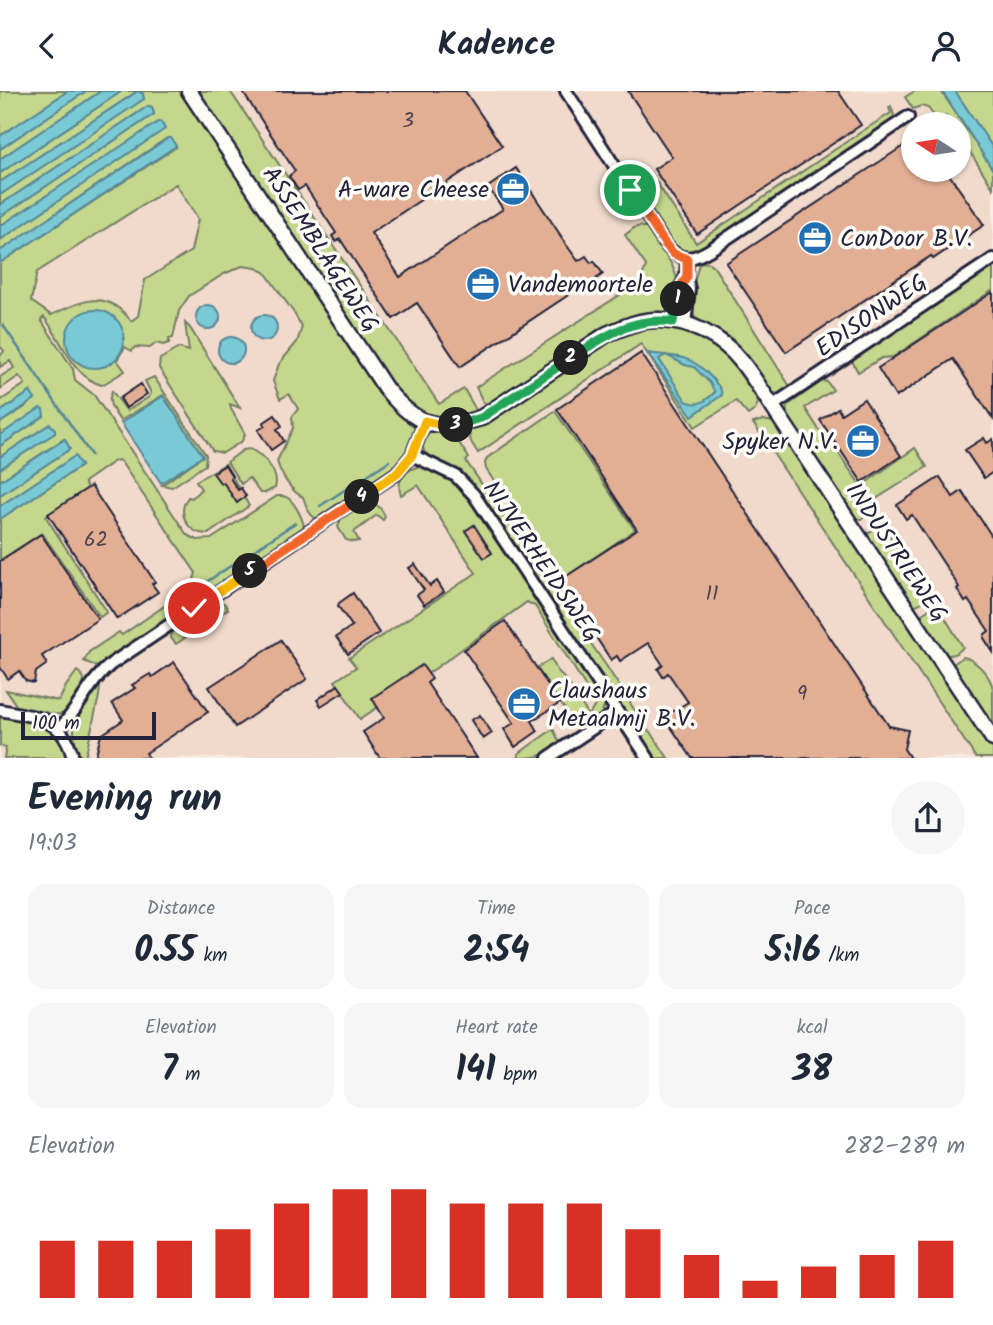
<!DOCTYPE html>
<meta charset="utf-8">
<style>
:root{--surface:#fff;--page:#f6f6f7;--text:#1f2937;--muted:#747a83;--accent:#d93025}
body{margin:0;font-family:Kalam,sans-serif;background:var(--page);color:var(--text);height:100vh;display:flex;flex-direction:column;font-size:26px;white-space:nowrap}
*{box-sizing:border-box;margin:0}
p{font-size:23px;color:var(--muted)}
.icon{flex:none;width:38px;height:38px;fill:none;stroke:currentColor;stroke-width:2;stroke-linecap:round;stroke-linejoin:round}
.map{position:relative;height:667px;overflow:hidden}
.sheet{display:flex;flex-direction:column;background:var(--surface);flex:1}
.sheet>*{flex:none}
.needle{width:46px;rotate:282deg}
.fabs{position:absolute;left:901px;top:21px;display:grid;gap:14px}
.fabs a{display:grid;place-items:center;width:70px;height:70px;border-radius:50%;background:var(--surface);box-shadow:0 2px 5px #0004;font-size:35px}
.scale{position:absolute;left:21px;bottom:18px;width:135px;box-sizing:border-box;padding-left:7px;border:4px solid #22223b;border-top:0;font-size:19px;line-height:24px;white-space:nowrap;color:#22223b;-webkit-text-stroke:5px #fdfcf7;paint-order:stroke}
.pin{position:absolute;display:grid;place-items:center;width:60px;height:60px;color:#fff;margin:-30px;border:4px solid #fff;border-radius:50%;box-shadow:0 2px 7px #0007}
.km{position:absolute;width:35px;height:35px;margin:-18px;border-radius:50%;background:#222;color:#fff;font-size:19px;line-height:35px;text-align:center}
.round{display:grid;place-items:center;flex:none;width:74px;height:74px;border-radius:37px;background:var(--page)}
.headline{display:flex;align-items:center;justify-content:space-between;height:119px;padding:0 28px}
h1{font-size:38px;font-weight:800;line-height:52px}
.metrics{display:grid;grid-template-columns:repeat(3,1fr);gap:10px;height:119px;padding:7px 28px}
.metrics div{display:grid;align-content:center;border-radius:18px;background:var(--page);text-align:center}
.metrics b{font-size:35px;font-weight:800}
.metrics small{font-size:19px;font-weight:400}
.metrics p{font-size:19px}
.chart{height:196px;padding:14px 28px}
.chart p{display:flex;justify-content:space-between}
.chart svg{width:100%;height:126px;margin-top:7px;stroke:var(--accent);stroke-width:6}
header{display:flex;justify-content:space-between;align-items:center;height:91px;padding:0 28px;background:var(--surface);font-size:32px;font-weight:800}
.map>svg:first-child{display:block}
.built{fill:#f1dacb;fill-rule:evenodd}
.green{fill:#c4d78c;stroke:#737c64;stroke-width:2;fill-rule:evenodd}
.water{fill:#7acad5;stroke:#578797;stroke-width:2;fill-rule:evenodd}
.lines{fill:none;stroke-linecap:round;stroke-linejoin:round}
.stream{stroke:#578797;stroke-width:2.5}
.building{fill:#e2af94;stroke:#22223b;stroke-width:2}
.minor-casing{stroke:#22223b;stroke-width:16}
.tertiary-casing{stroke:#22223b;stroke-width:19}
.minor{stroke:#fdfcf7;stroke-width:10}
.tertiary{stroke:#fdfcf7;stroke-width:14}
.split-1-casing{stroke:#fff;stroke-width:14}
.split-2-casing{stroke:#fff;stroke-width:14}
.split-3-casing{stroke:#fff;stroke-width:14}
.split-4-casing{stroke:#fff;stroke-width:14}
.split-5-casing{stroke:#fff;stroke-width:14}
.split-6-casing{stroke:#fff;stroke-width:14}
.split-1{stroke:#f0652b;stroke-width:9}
.split-2{stroke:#22a559;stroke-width:9}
.split-3{stroke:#22a559;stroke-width:9}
.split-4{stroke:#f5b400;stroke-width:9}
.split-5{stroke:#f0652b;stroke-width:9}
.split-6{stroke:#f5b400;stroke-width:9}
.labels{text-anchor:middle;stroke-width:7;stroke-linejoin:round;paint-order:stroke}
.number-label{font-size:21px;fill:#524551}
.poi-label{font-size:24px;fill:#22223b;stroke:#fdfcf7;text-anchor:start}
.street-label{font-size:24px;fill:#22223b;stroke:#fdfcf7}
</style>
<header><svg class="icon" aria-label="back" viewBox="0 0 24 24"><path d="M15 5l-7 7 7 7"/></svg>Kadence<svg class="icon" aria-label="person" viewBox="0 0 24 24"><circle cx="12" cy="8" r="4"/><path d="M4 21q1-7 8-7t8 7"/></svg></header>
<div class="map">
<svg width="993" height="667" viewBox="0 0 993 667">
<rect width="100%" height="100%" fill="#f8ede3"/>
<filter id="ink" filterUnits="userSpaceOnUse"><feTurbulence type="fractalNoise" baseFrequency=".0143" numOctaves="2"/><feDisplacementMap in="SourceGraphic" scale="14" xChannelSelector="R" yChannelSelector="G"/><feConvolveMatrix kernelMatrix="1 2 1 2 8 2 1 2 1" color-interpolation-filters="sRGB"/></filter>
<g filter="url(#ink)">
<path class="built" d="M0,0H948L993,67V667H0ZM914,33H959V79H914Z"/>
<g class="green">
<polygon points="0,0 68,0 0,45"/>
<polygon points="86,0 101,0 0,68 0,58"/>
<polygon points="122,0 138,0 0,91 0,82"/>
<path d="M140,0H183L412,331L415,338L410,356L395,377L319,428C309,427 306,414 303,406C291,401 280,382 277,370L293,337L292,326L298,318L289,303L280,308L273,290L279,273L297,251L302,236L294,222L265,181L256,177L242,175L224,183L189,205L179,220L173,247L169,248V252L163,254L156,252L150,257L135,256L132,260L125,256L117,269L125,280L102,294C73,287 61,247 44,226L41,229L73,278L75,289L94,304L187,444L197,449L211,448L277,405C282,405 284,404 288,407C295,412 304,429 304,438L299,442L201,506L196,505L190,498L195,495L196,492L194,488L196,482L121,371L118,369L113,371L84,391L87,398L46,426L107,521L100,526L42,442L0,469V428L81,375L74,366L0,415V404L70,358L64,348L0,390V378L55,342L50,333L0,366V355L44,325L40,318L0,344V332L25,316L30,301L0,321V310L25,293L19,285L0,298V286L14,277L10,270L0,276V265L4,260L0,255V172L176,56L167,47L0,160V149L164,38L161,31L0,135V126L154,23L152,16L148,15L0,114V104L143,8V3ZM176,93L198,128L191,160L145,189L138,225L131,230C106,197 82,210 51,224L31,210L37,181Z"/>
<path d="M196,0H230L439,313L464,298L476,319C467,326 455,327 445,326C439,325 433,325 428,324C403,316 389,290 374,269Z"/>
<polygon points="915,0 941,0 993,79 993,97 959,44 959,33 952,33 946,25 938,30 928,17 921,15 913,18 905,6"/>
<polygon points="955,0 993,0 993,57"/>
<path d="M891,15L894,24L890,33L702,158C690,163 683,162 673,154L636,99C637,90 643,86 650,81L696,152L864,39L891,22L889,17Z"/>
<polygon points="640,135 649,138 672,174 678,190 674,212 670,220 623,229 507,304 488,313 483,311 476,296 640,191 646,175 625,144 634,137"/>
<path d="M702,171L709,172L714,176L791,297L778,303L771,301C759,284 747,263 732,248C722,240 708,237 698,230C685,219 695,187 699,173Z"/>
<polygon points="993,175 993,199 893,266 882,267 858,281 852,270"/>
<polygon points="185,232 190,237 240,317 230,313 231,318 245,343 242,350 223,362 213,360 159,277 160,268 179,257 189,260"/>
<path d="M661,235L690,241L712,251L730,266L757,304L758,312L755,319L748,324L736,310L695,336L641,253L478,362C473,354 468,349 470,339L474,336L603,251L640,236Z"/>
<path d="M154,286L206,364L205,374L172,396L162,394L203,365L163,304L120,330C114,320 106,312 112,300L127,320L149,306L151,302L145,290Z"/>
<polygon points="822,290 827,291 833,299 805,317 825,348 828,347 861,395 915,357 927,376 868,413 871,416 868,423 861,428 853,427 786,326 787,315"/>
<polygon points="555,320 635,439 559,490 486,378 485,372 487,367"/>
<polygon points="763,329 773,331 785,342 993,656 993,667 976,667 753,332"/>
<polygon points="433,339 449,340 454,344 469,367 466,370 607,576 648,640 651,641 668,667 655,667 468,387 425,362 422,354 423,346"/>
<path d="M250,358C263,363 280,382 275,397L265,402H260L249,387L241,393L227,371L243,359Z"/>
<path d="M225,373L249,415L208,443C188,443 176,423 188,406L192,407L201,398L196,390Z"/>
<path d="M422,375L456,392L471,408L605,612C603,627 592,631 580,637L576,635L537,577L551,568L557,579L569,593L589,625L596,612L535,515L527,511L436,577L360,628L335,590L356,576L349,567L476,482L418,394L401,404C395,388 407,377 422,375Z"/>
<path d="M365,410C377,413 381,415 385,426L383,429L377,424L354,441L359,450L354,451L346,449L338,436L341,427Z"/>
<path d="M880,434L886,439L922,492L928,504C924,511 918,515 910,514L868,448V442Z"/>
<polygon points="182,503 186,509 185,517 108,568 102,574 97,576 84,570 89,561 119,541 122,544"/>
<polygon points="217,510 224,512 228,518 176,553 171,547 172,540"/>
<path d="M931,517H939L963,556C958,563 952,565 944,564L921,530L922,523Z"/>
<path d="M963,566C975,568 991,585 993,598C993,610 993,625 993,638L952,577L953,573Z"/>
<path d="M77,580C80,582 83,584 84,588C85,596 71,619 64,622C56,625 48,622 41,620L40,622L18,617L6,599L59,610L66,595Z"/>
<path d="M97,594L100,596L99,605L85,667H79C77,658 73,648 74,639C75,627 90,604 97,594Z"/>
<path d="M0,623C31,630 56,632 67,667H4L6,656L0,655Z"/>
<path d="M553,638L559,650C549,664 536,667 520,667L518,663Z"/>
</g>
<g class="water">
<polygon points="68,0 86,0 0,58 0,45"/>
<polygon points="101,0 122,0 0,82 0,68"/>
<polygon points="138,0 143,3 144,8 0,104 0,91"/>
<polygon points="942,0 955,0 993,57 993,79"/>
<polygon points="148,15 152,16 154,23 0,126 0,114"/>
<polygon points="158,31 161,31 165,38 0,149 0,135"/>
<polygon points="168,47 171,47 176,55 0,172 0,160"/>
<circle cx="208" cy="226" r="12"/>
<circle cx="95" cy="248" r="29"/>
<circle cx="264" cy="237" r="13"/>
<circle cx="231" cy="259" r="13"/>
<path d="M648,262C676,266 690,263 710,285C716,292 721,296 722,304L692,325ZM666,264L685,274L694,276L710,292L715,301C706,310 698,316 686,310L659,268Z"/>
<polygon points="30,301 35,308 0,332 0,321"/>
<polygon points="163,305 203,365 161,392 121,332"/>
<polygon points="40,317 43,318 44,325 0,355 0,344"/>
<polygon points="50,333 55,338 55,342 0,378 0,366"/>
<polygon points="65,348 70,358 0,404 0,390"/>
<polygon points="75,365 81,375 0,428 0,415"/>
</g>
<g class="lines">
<g class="stream">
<polyline points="3,234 91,364"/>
<polyline points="320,415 389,370"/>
<polyline points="202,494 295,432"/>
</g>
</g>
<g class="building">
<polygon points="242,0 465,0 502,55 371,142 400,186 503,118 488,96 516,77 561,145 560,145 578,170 586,165 591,172 594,170 603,183 580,199 579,197 460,276 417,212 393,228 340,148 336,151 332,145 336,142 305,95 298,99 289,85 295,80"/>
<polygon points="628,0 838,0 861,34 697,143 654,78 672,66"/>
<polygon points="914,48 914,79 946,79 984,134 933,168 931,165 786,261 726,172"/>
<polygon points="993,201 993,328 953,268 896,306 878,277"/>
<polygon points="641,262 889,635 908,639 904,658 910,667 692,667 664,626 688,611 668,582 663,586 658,578 663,574 648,552 620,570 617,565 611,569 559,490 637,439 557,318"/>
<polygon points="141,293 147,303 126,317 120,307"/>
<polygon points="864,308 901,365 862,391 820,329 838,317 841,323"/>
<polygon points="275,324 282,335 277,338 284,350 271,359 258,339 265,335 263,332"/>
<polygon points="984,347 987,352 993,348 993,381 984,387 965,359"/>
<polygon points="225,374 232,385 230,387 238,399 241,397 246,405 237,412 223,391 221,393 213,382"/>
<polygon points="940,386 953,406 962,400 993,447 993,561 984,547 985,543 989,540 968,509 965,511 957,498 959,496 912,424 906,428 897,414"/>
<polygon points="91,395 155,491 152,493 158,501 117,528 48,423"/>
<polygon points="474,434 492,462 484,467 465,440"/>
<polygon points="41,443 98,528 42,565 47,573 36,581 34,592 26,590 19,580 8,588 0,576 0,470"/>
<polygon points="415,473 430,495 437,490 444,501 424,514 417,504 424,499 409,477"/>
<polygon points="353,502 379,542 348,563 336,546 352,535 338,515 339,512"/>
<polygon points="505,530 560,612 532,630 538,640 515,656 504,638 514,632 464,559"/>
<polygon points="281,549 307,588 235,636 209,596"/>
<polygon points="174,571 208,621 146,662 149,667 95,667 101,644 123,629 112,612 135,597 132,594 150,583 152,586"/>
<polygon points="422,574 432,588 427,592 477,667 380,667 363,641 384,627 372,607"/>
<polygon points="338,594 343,601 321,615 317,609"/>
<polygon points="480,624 492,642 483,648 471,629"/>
</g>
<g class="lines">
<g class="minor-casing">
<g id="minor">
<path d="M566,0L665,153C680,171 692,170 711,158L908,26"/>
<polyline points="673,231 681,195 686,186"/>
<polyline points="685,233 689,198 686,186 687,168"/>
<polyline points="772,315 993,168"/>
<polyline points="412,364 456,385 474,404 648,667"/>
<path d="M0,619C35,626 64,626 73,667"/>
<path d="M59,638C80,617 88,592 111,573L397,382L412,364L425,330"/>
<polyline points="548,667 617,621"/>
</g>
</g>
<g class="tertiary-casing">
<path id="tertiary" d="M189,0L386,298C416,334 435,341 481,327L607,243C624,236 641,228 660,229C690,230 722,246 741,270C752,284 762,300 772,315L993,648"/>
</g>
<use href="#minor" class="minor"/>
<use href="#tertiary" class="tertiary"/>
</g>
</g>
<g class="lines" filter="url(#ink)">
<g class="split-1-casing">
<polyline id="split-1" points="630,99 665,153 674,163 687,168 687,186 681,195 678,208"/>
</g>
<g class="split-2-casing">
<path id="split-2" d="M571,267C603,246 633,225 673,231L678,208"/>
</g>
<g class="split-3-casing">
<polyline id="split-3" points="456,334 481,327 571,267"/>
</g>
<g class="split-4-casing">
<polyline id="split-4" points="362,406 397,382 412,364 425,330 441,334 456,334"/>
</g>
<g class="split-5-casing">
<polyline id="split-5" points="250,480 362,406"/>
</g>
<g class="split-6-casing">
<polyline id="split-6" points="194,517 250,480"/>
</g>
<use href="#split-1" class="split-1"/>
<use href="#split-2" class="split-2"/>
<use href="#split-3" class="split-3"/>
<use href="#split-4" class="split-4"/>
<use href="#split-5" class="split-5"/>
<use href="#split-6" class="split-6"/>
</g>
<defs>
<g id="office-disc" transform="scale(1.75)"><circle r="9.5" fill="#1f6fb2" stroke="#fdfcf7"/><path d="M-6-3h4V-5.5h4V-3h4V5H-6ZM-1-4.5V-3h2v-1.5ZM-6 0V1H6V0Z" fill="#fff"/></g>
</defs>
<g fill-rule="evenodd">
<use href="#office-disc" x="513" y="98"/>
<use href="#office-disc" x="815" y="147"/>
<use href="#office-disc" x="483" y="193"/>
<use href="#office-disc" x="863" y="350"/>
<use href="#office-disc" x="524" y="613"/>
</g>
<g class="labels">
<g class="number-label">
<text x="408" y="36">3</text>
<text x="96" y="455">62</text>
<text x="712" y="509">11</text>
<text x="802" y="609">9</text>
</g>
<g class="poi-label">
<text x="489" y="106" text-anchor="end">A-ware Cheese</text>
<text x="840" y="155">ConDoor B.V.</text>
<text x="508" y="201">Vandemoortele</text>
<text x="838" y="358" text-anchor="end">Spyker N.V.</text>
<text x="548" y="607">Claushaus<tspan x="548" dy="28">Metaalmij B.V.</tspan></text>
</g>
<g class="street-label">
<text transform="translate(321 158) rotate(57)" y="8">ASSEMBLAGEWEG</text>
<text transform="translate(871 224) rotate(-34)" y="8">EDISONWEG</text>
<text transform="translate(897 461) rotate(56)" y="8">INDUSTRIEWEG</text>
<text transform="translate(542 470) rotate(56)" y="8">NIJVERHEIDSWEG</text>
</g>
</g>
</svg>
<div class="fabs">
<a><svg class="needle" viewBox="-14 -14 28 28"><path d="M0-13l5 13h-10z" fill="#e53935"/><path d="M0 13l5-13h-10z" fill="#747a83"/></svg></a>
</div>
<div class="scale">100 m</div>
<div class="pin" style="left:630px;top:99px;background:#1e9e55"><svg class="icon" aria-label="arrive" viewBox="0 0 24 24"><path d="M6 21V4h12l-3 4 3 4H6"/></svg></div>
<div class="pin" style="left:194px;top:517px;background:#d93025"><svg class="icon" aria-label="check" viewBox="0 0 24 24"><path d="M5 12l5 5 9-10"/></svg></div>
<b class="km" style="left:678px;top:208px">1</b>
<b class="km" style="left:571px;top:267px">2</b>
<b class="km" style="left:456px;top:334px">3</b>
<b class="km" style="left:362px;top:406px">4</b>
<b class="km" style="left:250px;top:480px">5</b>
</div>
<section class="sheet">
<div class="headline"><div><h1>Evening run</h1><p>19:03</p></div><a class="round"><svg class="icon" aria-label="share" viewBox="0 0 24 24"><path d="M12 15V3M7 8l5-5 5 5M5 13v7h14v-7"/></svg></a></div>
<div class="metrics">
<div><p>Distance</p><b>0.55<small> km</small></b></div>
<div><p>Time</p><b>2:54</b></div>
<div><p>Pace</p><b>5:16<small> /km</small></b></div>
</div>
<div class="metrics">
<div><p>Elevation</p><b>7<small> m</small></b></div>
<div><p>Heart rate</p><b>141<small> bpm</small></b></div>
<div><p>kcal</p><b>38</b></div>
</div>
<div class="chart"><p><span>Elevation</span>282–289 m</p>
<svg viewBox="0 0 160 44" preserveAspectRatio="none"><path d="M5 44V24M15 44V24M25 44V24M35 44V20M45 44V11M55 44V6M65 44V6M75 44V11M85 44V11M95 44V11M105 44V20M115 44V29M125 44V38M135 44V33M145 44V29M155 44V24"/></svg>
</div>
</section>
